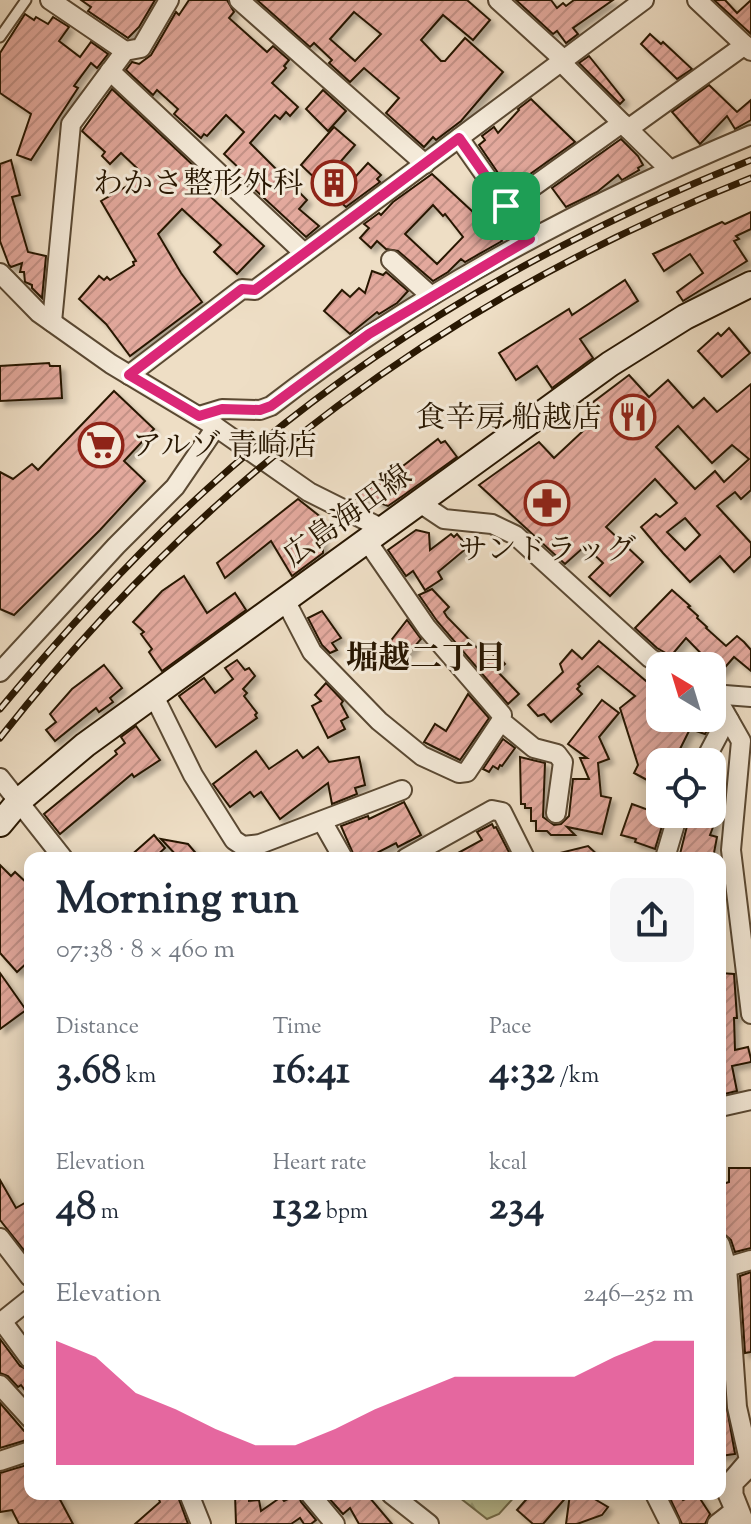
<!DOCTYPE html>
<meta charset="utf-8">
<style>
:root{--surface:#fff;--page:#f6f6f7;--text:#1f2937;--muted:#747a83;--accent:#db2777}
body{margin:0;font-family:"Sorts Mill Goudy","Noto Serif JP",serif;background:var(--page);color:var(--text);height:100vh;display:flex;flex-direction:column;font-size:30px;white-space:nowrap}
*{box-sizing:border-box;margin:0}
p{font-size:26px;color:var(--muted)}
.icon{flex:none;width:44px;height:44px;fill:none;stroke:currentColor;stroke-width:2;stroke-linecap:round;stroke-linejoin:round}
.map{position:relative;flex:1;overflow:hidden}
.sheet{position:absolute;left:24px;top:852px;width:702px;height:648px;display:flex;flex-direction:column;background:var(--surface);border-radius:16px;box-shadow:0 4px 20px #0003}
.sheet>*{flex:none}
.needle{width:52px;rotate:322deg}
.controls{position:absolute;left:646px;top:652px;display:grid;gap:16px}
.controls a{display:grid;place-items:center;width:80px;height:80px;border-radius:16px;background:var(--surface);box-shadow:0 4px 20px #0003;font-size:40px}
.pin{position:absolute;display:grid;place-items:center;width:68px;height:68px;color:#fff;margin:-34px;border-radius:16px;box-shadow:0 4px 12px #0006}
.round{display:grid;place-items:center;flex:none;width:84px;height:84px;border-radius:16px;background:var(--page)}
.summary{display:flex;align-items:center;justify-content:space-between;height:136px;padding:0 32px}
h1{font-size:44px;font-weight:700;line-height:60px}
.figures{display:grid;grid-template-columns:repeat(3,1fr);gap:12px;height:136px;padding:8px 32px}
.figures div{display:grid;align-content:center}
.figures b{font-size:40px;font-weight:700}
.figures small{font-size:22px;font-weight:400}
.figures p{font-size:22px}
.chart{height:224px;padding:16px 32px}
.chart p{display:flex;justify-content:space-between}
.chart svg{width:100%;height:144px;margin-top:8px;fill:var(--accent);opacity:.7}
.map>svg:first-child{display:block}
.forest{fill:url(#forest-firs);stroke:#736c4a;stroke-width:2}
.building{fill:url(#building-hatch);stroke:#281702;stroke-width:2;fill-rule:evenodd;filter:url(#shadow)}
.lines{fill:none;stroke-linecap:round;stroke-linejoin:round}
.lane-casing{stroke:#5a4933;stroke-width:13}
.street-casing{stroke:#5a4933;stroke-width:22}
.secondary-casing{stroke:#281702;stroke-width:28}
.lane{stroke:#f4ead9;stroke-width:9}
.street{stroke:#f4ead9;stroke-width:18}
.secondary{stroke:#f4ead9;stroke-width:24}
.rail-casing{stroke:#281702;stroke-width:7}
.rail{stroke:#f4ead9;stroke-width:4;stroke-dasharray:12;stroke-linecap:butt}
.route-casing{stroke:#fff;stroke-width:16}
.route{stroke:#db2777;stroke-width:10}
.labels{text-anchor:middle;stroke-width:6;stroke-linejoin:round;paint-order:stroke}
.poi-label{font-size:30px;fill:#281702;stroke:#f4ead9;text-anchor:end}
.street-label{font-size:30px;fill:#281702;stroke:#f4ead9}
.neighbourhood-label{font-size:32px;font-weight:bold;fill:#281702;stroke:#f4ead9}
</style>
<div class="map">
<svg width="751" height="1524" viewBox="0 0 751 1524">
<defs>
<pattern id="forest-firs" width="22" height="20" patternUnits="userSpaceOnUse" patternTransform="scale(2)"><rect width="22" height="20" fill="#bec091"/><path d="M5 1l3.5 6h-7zM16 11l3.5 6h-7z" fill="#a3a47b"/></pattern>
<pattern id="building-hatch" width="6" height="6" patternUnits="userSpaceOnUse" patternTransform="scale(2)"><rect width="6" height="6" fill="#e3a99d"/><path d="M-1 1l2-2M0 6l6-6M5 7l2-2" fill="none" stroke="#c39186"/></pattern>
<filter id="shadow"><feDropShadow dx="4.5" dy="4.5" stdDeviation="2" flood-color="#0004"/></filter>
</defs>
<rect width="100%" height="100%" fill="#eedec5"/>
<filter id="stains"><feTurbulence type="fractalNoise" baseFrequency=".0025" numOctaves="4"/><feColorMatrix values="0 0 0 0 .2 0 0 0 0 .09 0 0 0 0 .02 0 0 0 .5 -.17"/></filter>
<radialGradient id="worn" r=".72"><stop offset=".6" stop-color="#630" stop-opacity="0"/><stop offset="1" stop-color="#630" stop-opacity=".3"/></radialGradient>
<polygon class="forest" points="455,1494 517,1494 499,1514 487,1519"/>
<g class="building">
<polygon points="81,0 155,0 139,27 128,38 88,11 91,7"/>
<polygon points="189,0 227,0 234,12 229,18 267,52 273,46 289,60 284,66 286,68 272,83 298,107 290,116 286,112 280,119 275,115 250,143 307,200 299,209 319,226 306,237 237,173 240,169 224,154 244,132 226,115 207,136 204,134 201,138 174,114 178,109 157,90 153,95 126,70 132,62 139,64 151,55 176,12 179,15"/>
<path d="M257,0H467L490,20L473,40L443,15L421,40L441,61H445L465,38L503,72L461,121L436,140L433,137L424,147L386,113L399,98L364,68L350,82L329,63L332,60L314,43L310,47ZM354,12L381,34L355,61L330,39Z"/>
<polygon points="516,0 551,0 557,8 563,3 566,6 574,0 613,0 573,28 578,34 566,43 557,31 553,34"/>
<polygon points="714,0 725,0 737,13 751,0 751,34"/>
<polygon points="25,14 34,20 36,17 48,24 53,17 69,27 59,41 80,57 91,42 108,54 97,68 91,63 74,86 78,88 31,160 17,155 31,114 0,93 0,53"/>
<polygon points="650,34 661,44 663,42 692,69 677,79 641,44"/>
<polygon points="589,56 624,100 620,104 579,63"/>
<polygon points="709,85 737,112 751,100 751,120 735,129 727,116 700,144 672,112"/>
<polygon points="112,89 196,168 188,176 264,246 237,274 214,252 221,245 182,209 158,234 181,273 202,302 130,356 106,324 79,299 99,276 104,280 107,277 110,280 134,265 133,262 136,261 101,201 127,186 140,171 121,153 110,164 102,156 105,152 82,131"/>
<polygon points="323,90 346,111 328,131 306,109"/>
<polygon points="531,99 575,142 509,189 479,145 485,140 482,136 494,127 498,133 519,110 518,109"/>
<polygon points="334,127 355,145 321,184 301,165"/>
<polygon points="621,139 638,156 643,165 638,168 639,170 622,180 618,175 597,192 566,207 552,188"/>
<polygon points="11,160 20,195 12,197 28,252 46,256 42,298 32,288 32,285 25,282 24,272 20,272 22,263 11,267 9,265 0,241 0,164"/>
<polygon points="368,163 381,175 377,179 380,182 346,207 336,198"/>
<path d="M432,174L473,212L475,211L488,227L492,225L502,241L465,262L461,259L448,272L433,281L398,251L386,249L377,241L371,248L360,238L369,228L364,224L379,213L381,215L393,202ZM433,205L443,216L445,214L463,237L437,264L405,234Z"/>
<polygon points="751,212 751,229 736,236 739,239 734,241 747,261 683,301 677,292 703,273 690,254 664,271 653,254 722,222 725,224"/>
<polygon points="372,271 383,275 386,272 408,291 397,303 379,314 377,312 350,334 324,311 342,290 350,297 359,288 365,293"/>
<polygon points="625,280 638,301 580,339 593,358 552,388 537,366 516,380 499,353 569,309 572,315"/>
<polygon points="729,328 750,353 722,377 698,351 718,333 721,336"/>
<polygon points="49,363 50,366 60,366 62,398 0,401 0,366"/>
<path d="M629,375L649,397L668,380L693,408L704,398L717,412L751,384V490L741,499L735,492L717,506L751,543V556L734,572L720,556L690,582L663,553L641,527L656,514L660,517L677,503L655,479L606,527L643,562L610,596L589,577L603,563L585,546L565,564L479,485L539,442L554,458L598,417L588,406ZM678,426L712,463L732,445L749,459L724,482L715,471L695,489L656,447ZM685,518L700,535L685,550L667,532Z"/>
<polygon points="114,391 154,429 124,461 145,481 100,530 14,615 0,609 0,472 13,479 32,464 38,470"/>
<polygon points="438,439 441,443 445,441 457,457 404,495 388,506 377,502 373,497 353,499 399,469"/>
<polygon points="298,499 322,518 323,553 292,576 271,541 225,578 217,563"/>
<polygon points="416,530 429,533 430,550 451,534 454,537 457,534 468,547 438,572 442,579 425,590 413,571 406,576 388,550"/>
<polygon points="184,576 207,613 235,593 246,610 162,671 149,652 152,649 141,634 144,632 133,622 162,591"/>
<polygon points="432,589 449,607 444,612 447,617 489,660 496,654 505,664 497,671 519,694 508,704 437,621 419,595"/>
<polygon points="672,590 690,606 688,607 698,616 697,618 707,627 706,628 726,646 737,636 744,642 751,650 751,671 734,657 720,673 686,638 671,656 657,648 635,628"/>
<polygon points="322,611 341,638 332,643 337,650 330,653 322,645 308,618"/>
<polygon points="407,620 421,639 409,653 406,651 404,655 389,643"/>
<polygon points="599,641 646,681 650,676 660,684 660,695 648,710 660,718 714,718 705,734 690,729 678,753 693,759 692,762 660,762 660,778 652,774 649,781 634,773 638,765 620,708 635,696 598,666 578,684 580,686 577,689 582,694 551,722 544,714 538,716 528,705 563,672 560,664 572,650 582,659"/>
<polygon points="237,660 245,670 249,668 255,676 243,689 247,693 244,696 257,713 255,715 257,718 216,747 179,696 204,678 215,693 233,679 225,668"/>
<polygon points="104,665 122,688 110,698 113,702 99,712 96,708 55,741 46,730 56,722 50,714 72,689"/>
<polygon points="326,683 343,701 341,704 348,717 341,721 345,729 328,738 312,706 321,701 315,695"/>
<polygon points="468,694 489,718 460,760 424,742 435,724 446,731"/>
<polygon points="602,700 619,713 599,737 609,759 598,763 601,796 611,798 602,834 567,827 575,835 551,835 547,831 536,831 536,821 531,821 531,808 525,808 525,804 521,804 520,757 545,763 543,817 554,825 561,824 569,816 573,779 589,779 580,758 587,758 568,744"/>
<polygon points="136,726 160,760 134,777 132,774 60,834 44,814 117,754 115,751 125,743 121,737"/>
<polygon points="503,739 515,748 502,766 500,765 498,769 493,766 489,772 483,769"/>
<polygon points="318,747 329,762 359,757 365,785 355,788 357,794 332,804 328,783 280,819 261,792 254,797 250,792 230,807 213,784 256,751 269,769 297,750 303,758"/>
<polygon points="712,773 725,779 724,792 714,814 718,814 710,835 717,837 713,858 679,858 690,814 712,814"/>
<polygon points="404,802 421,835 398,847 396,843 367,858 355,858 341,826 368,816 369,819"/>
<polygon points="632,804 665,816 655,849 635,842 636,839 621,835"/>
<polygon points="492,824 494,828 496,827 512,858 449,858 482,840 477,832"/>
<polygon points="154,835 165,848 154,858 128,858"/>
<polygon points="161,839 188,844 200,858 179,858"/>
<polygon points="588,846 601,858 557,858 556,854"/>
<polygon points="0,865 11,876 15,872 30,886 30,960 17,972 0,953"/>
<polygon points="0,973 26,1010 0,1029"/>
<polygon points="720,973 734,974 737,1018 734,1018 735,1050 748,1047 751,1059 751,1062 732,1066 737,1091 720,1095"/>
<polygon points="729,1168 751,1168 751,1248 735,1252 731,1240 722,1232 720,1225 720,1185 729,1182"/>
<polygon points="0,1180 16,1208 30,1200 30,1251 27,1254 0,1220"/>
<polygon points="751,1272 751,1352 745,1353 740,1276"/>
<polygon points="0,1339 20,1366 30,1371 30,1397 21,1385 18,1387 8,1376 0,1373"/>
<polygon points="720,1391 724,1391 735,1454 720,1456"/>
<polygon points="0,1403 24,1431 30,1430 30,1439 0,1448"/>
<polygon points="30,1464 30,1494 57,1494 73,1524 19,1524 12,1510 0,1512 0,1473"/>
<polygon points="166,1494 177,1494 188,1524 135,1524 160,1502 158,1497"/>
<polygon points="235,1494 249,1494 249,1501 259,1500 261,1511 281,1497 284,1501 298,1494 301,1502 316,1520 311,1524 304,1524 300,1518 291,1524 236,1524"/>
<polygon points="329,1494 364,1494 370,1498 392,1524 359,1524 350,1508 343,1514 327,1496"/>
<polygon points="531,1494 569,1494 543,1524 533,1524 517,1510"/>
<polygon points="570,1494 586,1494 608,1507 602,1515 577,1524 566,1524"/>
<polygon points="668,1494 678,1494 683,1500 697,1494 710,1514 705,1524 682,1524"/>
</g>
<g class="lines">
<g class="lane-casing">
<g id="lane">
<polyline points="0,37 26,0"/>
<polyline points="750,1524 738,1494 738,1485 751,1472"/>
</g>
</g>
<g class="street-casing">
<g id="street">
<polyline points="50,0 125,51"/>
<polyline points="239,0 425,164"/>
<polyline points="498,0 564,60"/>
<polyline points="697,0 751,51"/>
<polyline points="110,71 304,253"/>
<polyline points="622,123 670,170"/>
<polyline points="628,129 745,45"/>
<polyline points="459,138 530,239"/>
<polyline points="506,206 622,123 561,62"/>
<polyline points="391,260 431,296"/>
<polyline points="0,273 39,313 111,364 216,427 309,492 383,529"/>
<polyline points="52,322 71,124 125,51 141,48 169,0"/>
<polyline points="129,375 242,289 255,290 644,0"/>
<path d="M199,416L222,409L260,410L271,406C417,293 581,206 751,135"/>
<polyline points="420,503 444,519 492,524 515,535 650,658 664,666"/>
<polyline points="367,541 427,628 502,715 501,721 534,748 557,754 563,762 556,813"/>
<polyline points="285,600 312,652 379,721 422,756 459,773 467,772 501,721"/>
<polyline points="0,672 116,546 175,487 216,427"/>
<polyline points="712,694 751,697"/>
<polyline points="154,696 193,775 234,840 243,846 260,844 402,790"/>
<polyline points="716,697 741,741 731,850 751,1014"/>
<polyline points="704,762 723,726 729,720"/>
<polyline points="0,778 63,858"/>
<polyline points="322,821 343,858"/>
<polyline points="406,858 492,810 502,812 525,858"/>
<polyline points="665,858 678,814"/>
<polyline points="720,1107 751,1100"/>
<polyline points="0,1238 30,1277"/>
<polyline points="720,1244 727,1267"/>
<polyline points="2,1321 30,1359"/>
<polyline points="0,1323 30,1299"/>
<polyline points="0,1385 30,1418"/>
<polyline points="0,1461 30,1451"/>
<polyline points="189,1494 201,1524"/>
<polyline points="310,1494 335,1524"/>
<polyline points="391,1494 429,1524"/>
<polyline points="655,1494 670,1524"/>
<polyline points="717,1524 735,1510"/>
<polyline points="741,1524 725,1488 749,1460 737,1407 727,1267 751,1260"/>
</g>
</g>
<g class="secondary-casing">
<polyline id="secondary" points="0,824 20,800 85,745 610,364 685,317 751,284"/>
</g>
<use href="#lane" class="lane"/>
<use href="#street" class="street"/>
<use href="#secondary" class="secondary"/>
<g class="rail-casing">
<g id="rail">
<path d="M0,709C64,632 132,557 207,489C366,345 552,239 751,160"/>
<path d="M0,738C204,479 445,299 751,178"/>
</g>
</g>
<use href="#rail" class="rail"/>
</g>
<g class="lines">
<g class="route-casing">
<polygon id="route" points="459,138 530,239 369,334 271,406 260,410 222,409 199,416 129,375 242,289 255,290"/>
</g>
<use href="#route" class="route"/>
</g>
<defs>
<g id="building-ring" transform="scale(2.3)"><circle r="9.5" fill="#f4ead9" stroke="#8f2418" stroke-width="1.5"/><path d="M-4-6H4V6H1V3H-1V6H-4ZM-2.5-4.3h1.7v1.8h-1.7ZM.8-4.3h1.7v1.8H.8ZM-2.5-1h1.7V.8h-1.7ZM.8-1h1.7V.8H.8Z" fill="#8f2418"/></g>
<g id="restaurant-ring" transform="scale(2.3)"><circle r="9.5" fill="#f4ead9" stroke="#8f2418" stroke-width="1.5"/><path d="M-5-6h1v4h1v-4h1v4h1v-4h1v5L-1.5 .5V6h-2V.5L-5-1ZM5-6V6H3V1.5H1.5Q1.5-4 5-6Z" fill="#8f2418"/></g>
<g id="supermarket-ring" transform="scale(2.3)"><circle r="9.5" fill="#f4ead9" stroke="#8f2418" stroke-width="1.5"/><path d="M-6-5.5h2.5l.6 2H6L4.5 2H-2.5L-4.4-4H-6ZM-1.5 3.2a1.3 1.3 0 1 0 .1 0ZM3 3.2a1.3 1.3 0 1 0 .1 0Z" fill="#8f2418"/></g>
<g id="pharmacy-ring" transform="scale(2.3)"><circle r="9.5" fill="#f4ead9" stroke="#8f2418" stroke-width="1.5"/><path d="M-2-6h4v4h4v4h-4v4h-4v-4h-4v-4h4Z" fill="#8f2418"/></g>
</defs>
<g fill-rule="evenodd">
<use href="#building-ring" x="334" y="183"/>
<use href="#restaurant-ring" x="633" y="417"/>
<use href="#supermarket-ring" x="101" y="445"/>
<use href="#pharmacy-ring" x="547" y="503"/>
</g>
<g class="labels">
<g class="poi-label">
<text x="303" y="193">わかさ整形外科</text>
<text x="602" y="427">食辛房 船越店</text>
<text x="132" y="455" text-anchor="start">アルゾ 青崎店</text>
<text x="547" y="559" text-anchor="middle">サンドラッグ</text>
</g>
<g class="street-label">
<text transform="translate(347 515) rotate(-36)" y="10">広島海田線</text>
</g>
<g class="neighbourhood-label">
<text x="426" y="668">堀越二丁目</text>
</g>
</g>
<rect width="100%" height="100%" filter="url(#stains)"/>
<rect width="100%" height="100%" fill="url(#worn)"/>
</svg>
<div class="controls">
<a><svg class="needle" viewBox="-14 -14 28 28"><path d="M0-13l5 13h-10z" fill="#e53935"/><path d="M0 13l5-13h-10z" fill="#747a83"/></svg></a>
<a><svg class="icon" aria-label="locate" viewBox="0 0 24 24"><circle cx="12" cy="12" r="6"/><path d="M12 2v4M12 18v4M2 12h4M18 12h4"/></svg></a>
</div>
<div class="pin" style="left:506px;top:206px;background:#1e9e55"><svg class="icon" aria-label="arrive" viewBox="0 0 24 24"><path d="M6 21V4h12l-3 4 3 4H6"/></svg></div>
<section class="sheet">
<div class="summary"><div><h1>Morning run</h1><p>07:38 · 8 × 460 m</p></div><a class="round"><svg class="icon" aria-label="share" viewBox="0 0 24 24"><path d="M12 15V3M7 8l5-5 5 5M5 13v7h14v-7"/></svg></a></div>
<div class="figures">
<div><p>Distance</p><b>3.68<small> km</small></b></div>
<div><p>Time</p><b>16:41</b></div>
<div><p>Pace</p><b>4:32<small> /km</small></b></div>
</div>
<div class="figures">
<div><p>Elevation</p><b>48<small> m</small></b></div>
<div><p>Heart rate</p><b>132<small> bpm</small></b></div>
<div><p>kcal</p><b>234</b></div>
</div>
<div class="chart"><p><span>Elevation</span>246–252 m</p>
<svg viewBox="0 0 160 44" preserveAspectRatio="none"><path d="M0 44V6L10 11L20 22L30 27L40 33L50 38L60 38L70 33L80 27L90 22L100 17L110 17L120 17L130 17L140 11L150 6L160 6V44z"/></svg>
</div>
</section>
</div>
